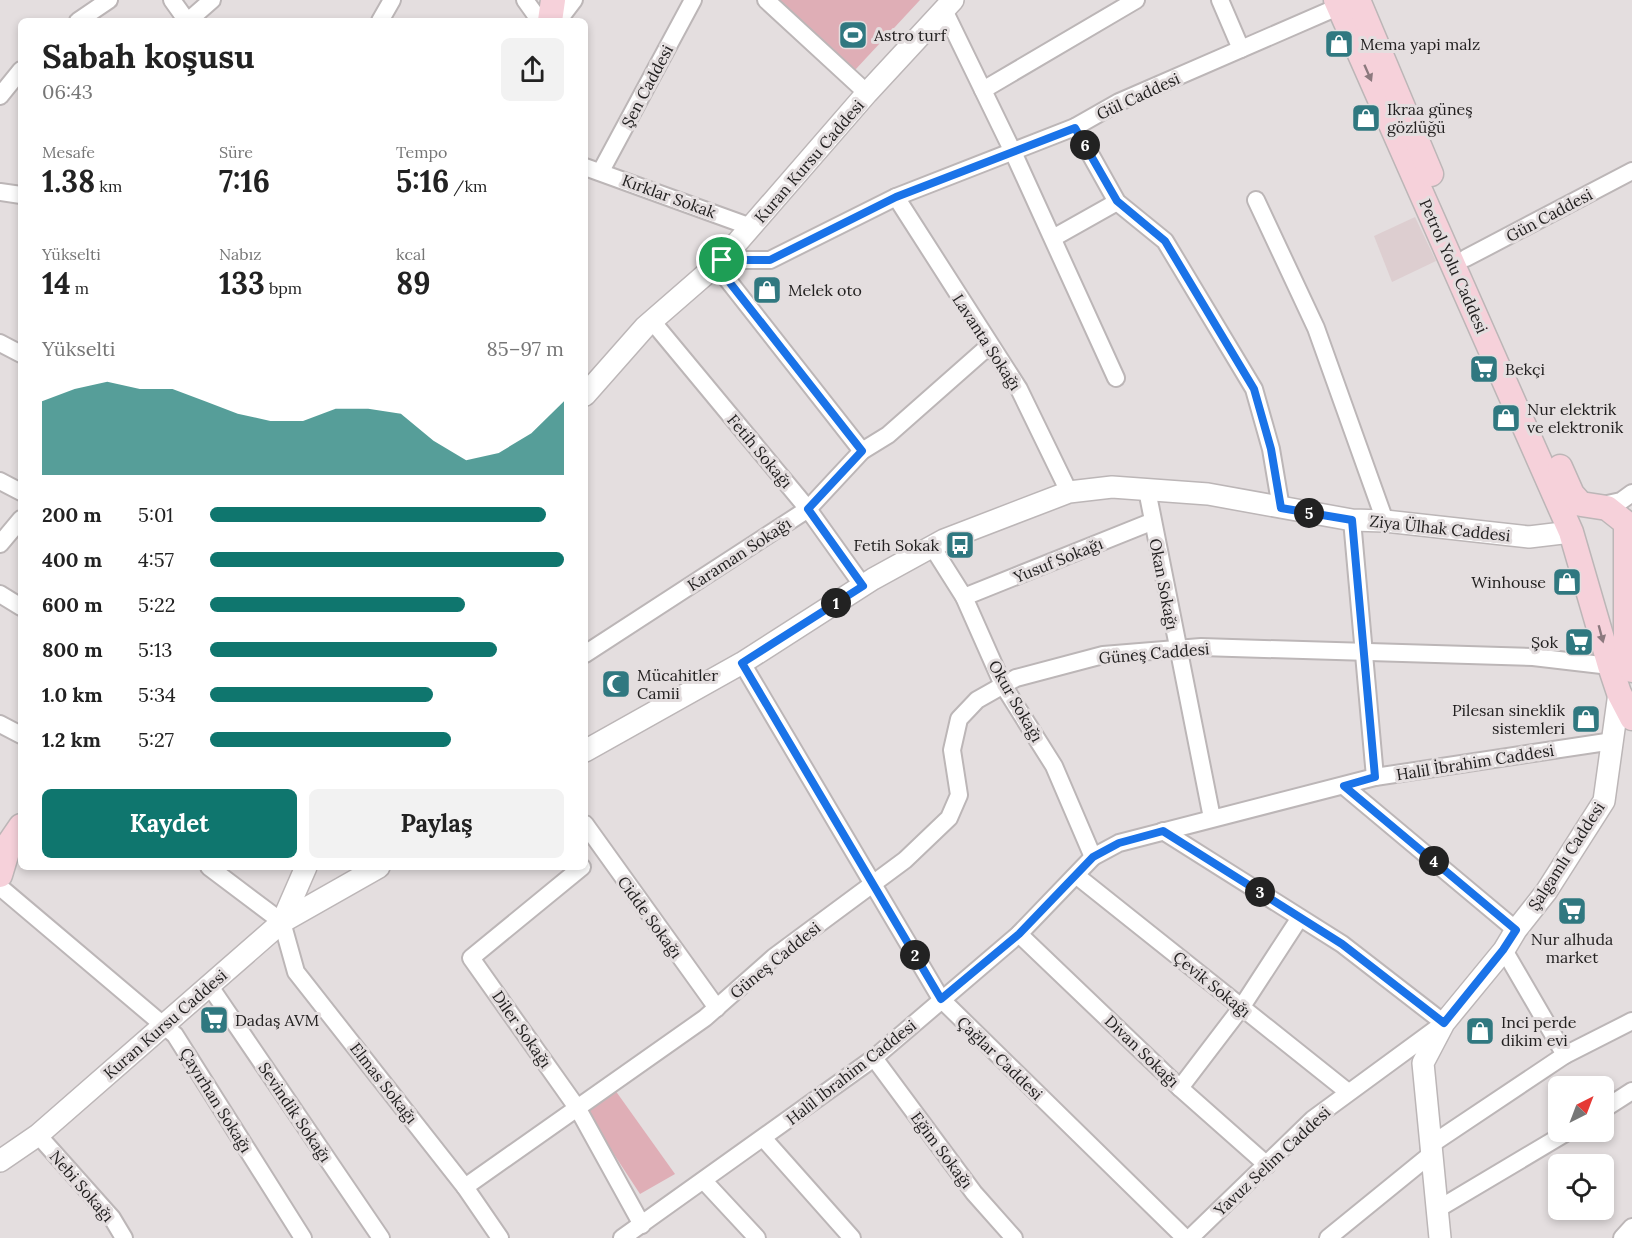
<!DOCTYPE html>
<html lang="tr">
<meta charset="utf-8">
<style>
:root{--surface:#fff;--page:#f2f2f2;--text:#222;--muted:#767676;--accent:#0f766e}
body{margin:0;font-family:Lora,serif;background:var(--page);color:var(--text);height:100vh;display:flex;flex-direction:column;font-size:22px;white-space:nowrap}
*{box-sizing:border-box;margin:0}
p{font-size:20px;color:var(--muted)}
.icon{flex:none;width:33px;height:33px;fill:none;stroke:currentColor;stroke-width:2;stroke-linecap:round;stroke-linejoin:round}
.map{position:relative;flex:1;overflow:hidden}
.details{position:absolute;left:18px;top:18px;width:570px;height:852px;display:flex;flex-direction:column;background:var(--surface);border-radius:9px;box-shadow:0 3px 9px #0003}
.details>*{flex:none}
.needle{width:39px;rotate:42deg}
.tools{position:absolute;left:1548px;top:1076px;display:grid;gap:12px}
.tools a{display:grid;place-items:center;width:66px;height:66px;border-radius:9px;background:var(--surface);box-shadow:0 3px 9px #0003;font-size:30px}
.pin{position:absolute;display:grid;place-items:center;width:51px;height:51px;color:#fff;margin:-26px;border:3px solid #fff;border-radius:50%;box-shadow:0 2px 6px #0007}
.km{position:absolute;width:30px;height:30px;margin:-15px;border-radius:50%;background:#222;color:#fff;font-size:16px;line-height:30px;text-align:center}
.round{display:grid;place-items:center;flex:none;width:63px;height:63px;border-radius:9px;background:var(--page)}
.summary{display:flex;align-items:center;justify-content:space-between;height:102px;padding:0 24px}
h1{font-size:33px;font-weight:700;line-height:45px}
.metrics{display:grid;grid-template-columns:repeat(3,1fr);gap:9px;height:102px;padding:6px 24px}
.metrics div{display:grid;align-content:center}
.metrics b{font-size:30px;font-weight:700}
.metrics small{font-size:16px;font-weight:400}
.metrics p{font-size:16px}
.chart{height:168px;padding:12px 24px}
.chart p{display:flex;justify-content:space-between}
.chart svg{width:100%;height:108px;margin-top:6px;fill:var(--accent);opacity:.7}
.button{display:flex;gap:12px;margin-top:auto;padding:12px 24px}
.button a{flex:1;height:69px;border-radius:9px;background:var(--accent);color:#fff;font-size:24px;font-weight:700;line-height:69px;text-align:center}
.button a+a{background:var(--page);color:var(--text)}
ul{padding:0 24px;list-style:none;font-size:20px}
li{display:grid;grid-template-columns:96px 72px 1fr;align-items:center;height:45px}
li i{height:15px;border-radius:8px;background:var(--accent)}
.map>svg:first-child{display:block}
.built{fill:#ddced0}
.green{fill:#dfaeb6}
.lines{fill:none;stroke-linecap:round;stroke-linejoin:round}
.minor-casing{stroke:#bcb6b7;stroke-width:20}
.tertiary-casing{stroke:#bcb6b7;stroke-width:24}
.secondary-casing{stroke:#bcb6b7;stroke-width:27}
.minor{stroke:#fff;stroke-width:16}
.tertiary{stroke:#fff;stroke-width:21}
.secondary{stroke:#f6d1da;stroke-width:24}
.oneway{fill:#8c797e}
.route-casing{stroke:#fff;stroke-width:12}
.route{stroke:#1a73e8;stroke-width:8}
.labels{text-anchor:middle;stroke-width:6;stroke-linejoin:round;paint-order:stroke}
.poi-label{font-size:16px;fill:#232121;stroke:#e4dedf;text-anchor:start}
.street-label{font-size:16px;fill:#232121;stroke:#e4dedf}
</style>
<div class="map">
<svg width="1632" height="1238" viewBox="0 0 1632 1238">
<rect width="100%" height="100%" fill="#e4dedf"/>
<polygon class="built" points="1415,217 1436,261 1392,282 1374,236"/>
<g class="green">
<polygon points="780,0 920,0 855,70"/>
<polygon points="615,1090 675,1174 640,1194 585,1110"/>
</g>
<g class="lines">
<g class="minor-casing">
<g id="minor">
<polyline points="172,0 187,21"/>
<polyline points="525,0 540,21"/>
<polyline points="766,0 867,93"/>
<polyline points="1220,0 1241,49"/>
<polyline points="944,10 1013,152 1116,378"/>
<polyline points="78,21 109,0"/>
<polyline points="188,21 212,0"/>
<polyline points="380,21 392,0"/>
<polyline points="558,21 574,0"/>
<polyline points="983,90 1136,0"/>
<polyline points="0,96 21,70"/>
<polyline points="1075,127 1117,202 1165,241 1254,389 1271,449 1281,508"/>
<polyline points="585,167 751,227"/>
<polyline points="601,171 693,0"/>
<polyline points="0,192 21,195"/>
<polyline points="896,197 1019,389 1069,492"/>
<polyline points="1256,200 1316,328 1385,521"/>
<polyline points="1053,238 1117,202"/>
<polyline points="1466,258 1632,171"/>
<polyline points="722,260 770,260 896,197 1075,127 1119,102 1347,3"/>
<polyline points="716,265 862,451"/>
<polyline points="652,321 808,509 863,586"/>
<polyline points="0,343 21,354"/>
<polyline points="0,481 21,492"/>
<polyline points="1147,490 1212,818"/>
<polyline points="1598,506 1621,501 1632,493"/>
<polyline points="1352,520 1375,777"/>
<polyline points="0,544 21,519"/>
<polyline points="933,548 964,597 1003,685 1054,766 1093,857"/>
<polyline points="0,594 21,607"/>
<polyline points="964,597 1151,522"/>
<polyline points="585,654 808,509 862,451 888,435 990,345"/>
<polyline points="742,663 941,999 1185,1238"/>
<polyline points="0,724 21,735"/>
<polyline points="1344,786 1516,930"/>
<polyline points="585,824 717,1008"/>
<polyline points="1163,831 1342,944 1444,1023 1313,1119 1190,1238"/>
<polyline points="209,867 282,922 296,972 465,1187 500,1238"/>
<polyline points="582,867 471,958 578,1109 642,1225"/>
<polyline points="1077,876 1348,1092"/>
<polyline points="0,887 175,1035 303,1238"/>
<polyline points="1019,934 1180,1088 1267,1165"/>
<polyline points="1504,950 1565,1055"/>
<polyline points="209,985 381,1238"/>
<polyline points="874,1058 974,1193 1014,1238"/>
<polyline points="1180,1088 1241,1008 1299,919"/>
<polyline points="1604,1109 1632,1091"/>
<polyline points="38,1135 112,1218 124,1238"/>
<polyline points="764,1139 852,1238"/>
<polyline points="1429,1146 1565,1055 1632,1021"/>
<polyline points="704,1181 757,1238"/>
<polyline points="465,1187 705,1018 774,957 905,860 949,818 959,795 952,750 959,719 977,700 1016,678 1103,655 1201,647 1533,657 1610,666"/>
<polyline points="1438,1209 1569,1131"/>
<polyline points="622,1238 874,1058 1019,934 1093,857 1119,843 1375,777 1613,741"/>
<polyline points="1328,1238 1430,1155"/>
<polyline points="1622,1238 1632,1227"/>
</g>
</g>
<g class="tertiary-casing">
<g id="tertiary">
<polyline points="585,395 645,327 722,260 867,93 953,0"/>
<polyline points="585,751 742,663 873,579 944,540 1069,492 1112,487 1208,494 1352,520 1385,521 1529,537 1571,532"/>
<polyline points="282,922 379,867"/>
<polyline points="0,1161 38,1135 282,922 306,867"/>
<polyline points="1440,1238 1423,1063 1444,1023 1504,950 1516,930 1546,892 1604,801 1619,693"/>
</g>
</g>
<g class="secondary-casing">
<g id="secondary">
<polyline points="1336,0 1571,532 1610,666 1619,693 1632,718"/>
<polyline points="1358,0 1431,174"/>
<polyline points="550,21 553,0"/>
<polyline points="1560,467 1572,494 1581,504 1607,508 1626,523 1626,646 1632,670"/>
<polyline points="0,875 10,842 21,826"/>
</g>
</g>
<use href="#minor" class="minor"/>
<use href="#tertiary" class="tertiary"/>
<use href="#secondary" class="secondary"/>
</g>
<defs><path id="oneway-solid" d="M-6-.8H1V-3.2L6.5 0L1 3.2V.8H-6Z" transform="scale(1.5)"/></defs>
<g class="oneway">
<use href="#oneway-solid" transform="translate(1368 73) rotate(66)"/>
<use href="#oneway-solid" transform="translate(1601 634) rotate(75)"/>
</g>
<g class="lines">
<g class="route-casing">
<polygon id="route" points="1075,128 1117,201 1165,241 1254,389 1271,449 1281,508 1352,520 1375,777 1344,786 1516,930 1503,950 1444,1023 1342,944 1163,831 1119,843 1093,857 1019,934 941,999 742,663 863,586 808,509 862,451 716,265 722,260 770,260 896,197"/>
</g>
<use href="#route" class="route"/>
</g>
<defs>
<g id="stadium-square" transform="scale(1.5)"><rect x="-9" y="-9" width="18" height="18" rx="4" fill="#307880" stroke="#e4dedf"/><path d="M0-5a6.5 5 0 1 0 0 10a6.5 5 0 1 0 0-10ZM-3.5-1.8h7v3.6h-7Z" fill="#fff"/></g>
<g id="shop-square" transform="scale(1.5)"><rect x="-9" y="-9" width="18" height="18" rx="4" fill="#307880" stroke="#e4dedf"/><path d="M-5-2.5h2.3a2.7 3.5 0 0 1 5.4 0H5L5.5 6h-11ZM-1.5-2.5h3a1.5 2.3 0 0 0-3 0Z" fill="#fff"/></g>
<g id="supermarket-square" transform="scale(1.5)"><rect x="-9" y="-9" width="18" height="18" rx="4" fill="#307880" stroke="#e4dedf"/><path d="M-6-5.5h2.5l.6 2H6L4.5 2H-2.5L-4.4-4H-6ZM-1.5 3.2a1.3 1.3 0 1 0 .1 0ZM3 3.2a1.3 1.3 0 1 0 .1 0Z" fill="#fff"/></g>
<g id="bus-square" transform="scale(1.5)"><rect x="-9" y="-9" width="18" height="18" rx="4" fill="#307880" stroke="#e4dedf"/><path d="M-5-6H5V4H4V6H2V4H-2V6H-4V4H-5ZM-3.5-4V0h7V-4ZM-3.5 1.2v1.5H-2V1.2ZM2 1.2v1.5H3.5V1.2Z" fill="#fff"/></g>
<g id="mosque-square" transform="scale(1.5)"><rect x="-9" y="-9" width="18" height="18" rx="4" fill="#307880" stroke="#e4dedf"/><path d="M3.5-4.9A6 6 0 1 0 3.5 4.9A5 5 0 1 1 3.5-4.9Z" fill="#fff"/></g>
</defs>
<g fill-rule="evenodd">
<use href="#stadium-square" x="853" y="35"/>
<use href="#shop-square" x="1339" y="44"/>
<use href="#shop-square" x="1366" y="118"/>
<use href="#shop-square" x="767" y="290"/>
<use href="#supermarket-square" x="1484" y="369"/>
<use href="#shop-square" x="1506" y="418"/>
<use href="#bus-square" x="960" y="545"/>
<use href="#shop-square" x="1567" y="582"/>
<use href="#supermarket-square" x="1579" y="642"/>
<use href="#mosque-square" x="616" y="684"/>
<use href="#shop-square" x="1586" y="719"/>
<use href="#supermarket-square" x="1572" y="911"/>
<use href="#supermarket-square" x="214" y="1020"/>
<use href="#shop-square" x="1480" y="1031"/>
</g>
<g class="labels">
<g class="poi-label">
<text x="874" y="41">Astro turf</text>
<text x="1360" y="50">Mema yapi malz</text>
<text x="1387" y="115">Ikraa güneş<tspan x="1387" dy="18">gözlüğü</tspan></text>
<text x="788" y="296">Melek oto</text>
<text x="1505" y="375">Bekçi</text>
<text x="1527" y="415">Nur elektrik<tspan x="1527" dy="18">ve elektronik</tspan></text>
<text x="939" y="551" text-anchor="end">Fetih Sokak</text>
<text x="1546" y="588" text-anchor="end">Winhouse</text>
<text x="1558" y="648" text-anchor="end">Şok</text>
<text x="637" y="681">Mücahitler<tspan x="637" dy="18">Camii</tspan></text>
<text x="1565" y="716" text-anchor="end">Pilesan sineklik<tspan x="1565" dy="18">sistemleri</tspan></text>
<text x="1572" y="945" text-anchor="middle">Nur alhuda<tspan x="1572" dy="18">market</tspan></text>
<text x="235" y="1026">Dadaş AVM</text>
<text x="1501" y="1028">Inci perde<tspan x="1501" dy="18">dikim evi</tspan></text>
</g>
<g class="street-label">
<text transform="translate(647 86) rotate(-62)" y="6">Şen Caddesi</text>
<text transform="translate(1138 96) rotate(-25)" y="6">Gül Caddesi</text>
<text transform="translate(809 161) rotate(-49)" y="6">Kuran Kursu Caddesi</text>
<text transform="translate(669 196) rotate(20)" y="6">Kırklar Sokak</text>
<text transform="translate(1549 215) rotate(-28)" y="6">Gün Caddesi</text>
<text transform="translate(1454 266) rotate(66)" y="6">Petrol Yolu Caddesi</text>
<text transform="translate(987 342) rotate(57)" y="6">Lavanta Sokağı</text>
<text transform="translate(760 451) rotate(50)" y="6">Fetih Sokağı</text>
<text transform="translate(1440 528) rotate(6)" y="6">Ziya Ülhak Caddesi</text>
<text transform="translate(739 554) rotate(-33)" y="6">Karaman Sokağı</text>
<text transform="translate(1058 560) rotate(-22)" y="6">Yusuf Sokağı</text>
<text transform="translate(1164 584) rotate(79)" y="6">Okan Sokağı</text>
<text transform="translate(1154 653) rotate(-5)" y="6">Güneş Caddesi</text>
<text transform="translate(1016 701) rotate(60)" y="6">Okur Sokağı</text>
<text transform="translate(1475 762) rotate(-9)" y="6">Halil İbrahim Caddesi</text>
<text transform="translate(1566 856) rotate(-57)" y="6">Şalgamlı Caddesi</text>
<text transform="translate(650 917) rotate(54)" y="6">Cidde Sokağı</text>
<text transform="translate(775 960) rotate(-39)" y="6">Güneş Caddesi</text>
<text transform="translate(1212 984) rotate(39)" y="6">Çevik Sokağı</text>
<text transform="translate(165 1024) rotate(-41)" y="6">Kuran Kursu Caddesi</text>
<text transform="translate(522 1029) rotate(55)" y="6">Diler Sokağı</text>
<text transform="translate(1142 1051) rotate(44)" y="6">Divan Sokağı</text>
<text transform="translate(1000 1058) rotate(44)" y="6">Çağlar Caddesi</text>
<text transform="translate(851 1072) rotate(-38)" y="6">Halil İbrahim Caddesi</text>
<text transform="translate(384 1083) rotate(52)" y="6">Elmas Sokağı</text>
<text transform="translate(216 1100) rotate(58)" y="6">Çayırhan Sokağı</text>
<text transform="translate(295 1112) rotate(56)" y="6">Sevindik Sokağı</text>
<text transform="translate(942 1150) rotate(53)" y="6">Eğim Sokağı</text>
<text transform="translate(1272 1161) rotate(-43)" y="6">Yavuz Selim Caddesi</text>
<text transform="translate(82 1186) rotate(49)" y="6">Nebi Sokağı</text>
</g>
</g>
</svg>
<div class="tools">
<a><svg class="needle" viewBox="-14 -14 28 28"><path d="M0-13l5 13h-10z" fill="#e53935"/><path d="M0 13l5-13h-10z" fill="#767676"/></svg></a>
<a><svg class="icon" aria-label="locate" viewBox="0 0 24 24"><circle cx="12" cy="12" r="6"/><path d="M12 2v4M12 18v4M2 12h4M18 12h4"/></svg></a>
</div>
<div class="pin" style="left:722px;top:260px;background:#1e9e55"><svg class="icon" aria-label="arrive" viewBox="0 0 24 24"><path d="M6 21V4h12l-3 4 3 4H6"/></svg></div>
<b class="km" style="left:836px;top:603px">1</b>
<b class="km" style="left:915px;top:955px">2</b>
<b class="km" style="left:1260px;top:892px">3</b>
<b class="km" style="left:1434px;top:861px">4</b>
<b class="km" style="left:1309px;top:513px">5</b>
<b class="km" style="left:1085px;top:145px">6</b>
<section class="details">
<div class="summary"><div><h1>Sabah koşusu</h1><p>06:43</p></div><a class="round"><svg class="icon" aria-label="share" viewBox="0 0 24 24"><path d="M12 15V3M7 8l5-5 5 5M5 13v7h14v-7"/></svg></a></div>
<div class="metrics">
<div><p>Mesafe</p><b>1.38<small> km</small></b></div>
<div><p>Süre</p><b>7:16</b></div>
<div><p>Tempo</p><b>5:16<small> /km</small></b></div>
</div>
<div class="metrics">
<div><p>Yükselti</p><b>14<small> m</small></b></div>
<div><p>Nabız</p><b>133<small> bpm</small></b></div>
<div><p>kcal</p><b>89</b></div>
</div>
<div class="chart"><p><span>Yükselti</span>85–97 m</p>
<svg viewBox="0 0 160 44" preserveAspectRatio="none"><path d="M0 44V14L10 9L20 6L30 9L40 9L50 14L60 19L70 22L80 22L90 17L100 17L110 19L120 30L130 38L140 35L150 27L160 14V44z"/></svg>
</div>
<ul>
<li><b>200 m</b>5:01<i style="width:95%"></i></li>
<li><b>400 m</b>4:57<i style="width:100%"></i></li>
<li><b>600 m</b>5:22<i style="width:72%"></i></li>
<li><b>800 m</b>5:13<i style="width:81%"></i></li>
<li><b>1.0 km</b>5:34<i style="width:63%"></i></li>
<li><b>1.2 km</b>5:27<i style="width:68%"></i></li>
</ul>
<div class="button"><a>Kaydet</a><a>Paylaş</a></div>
</section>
</div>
